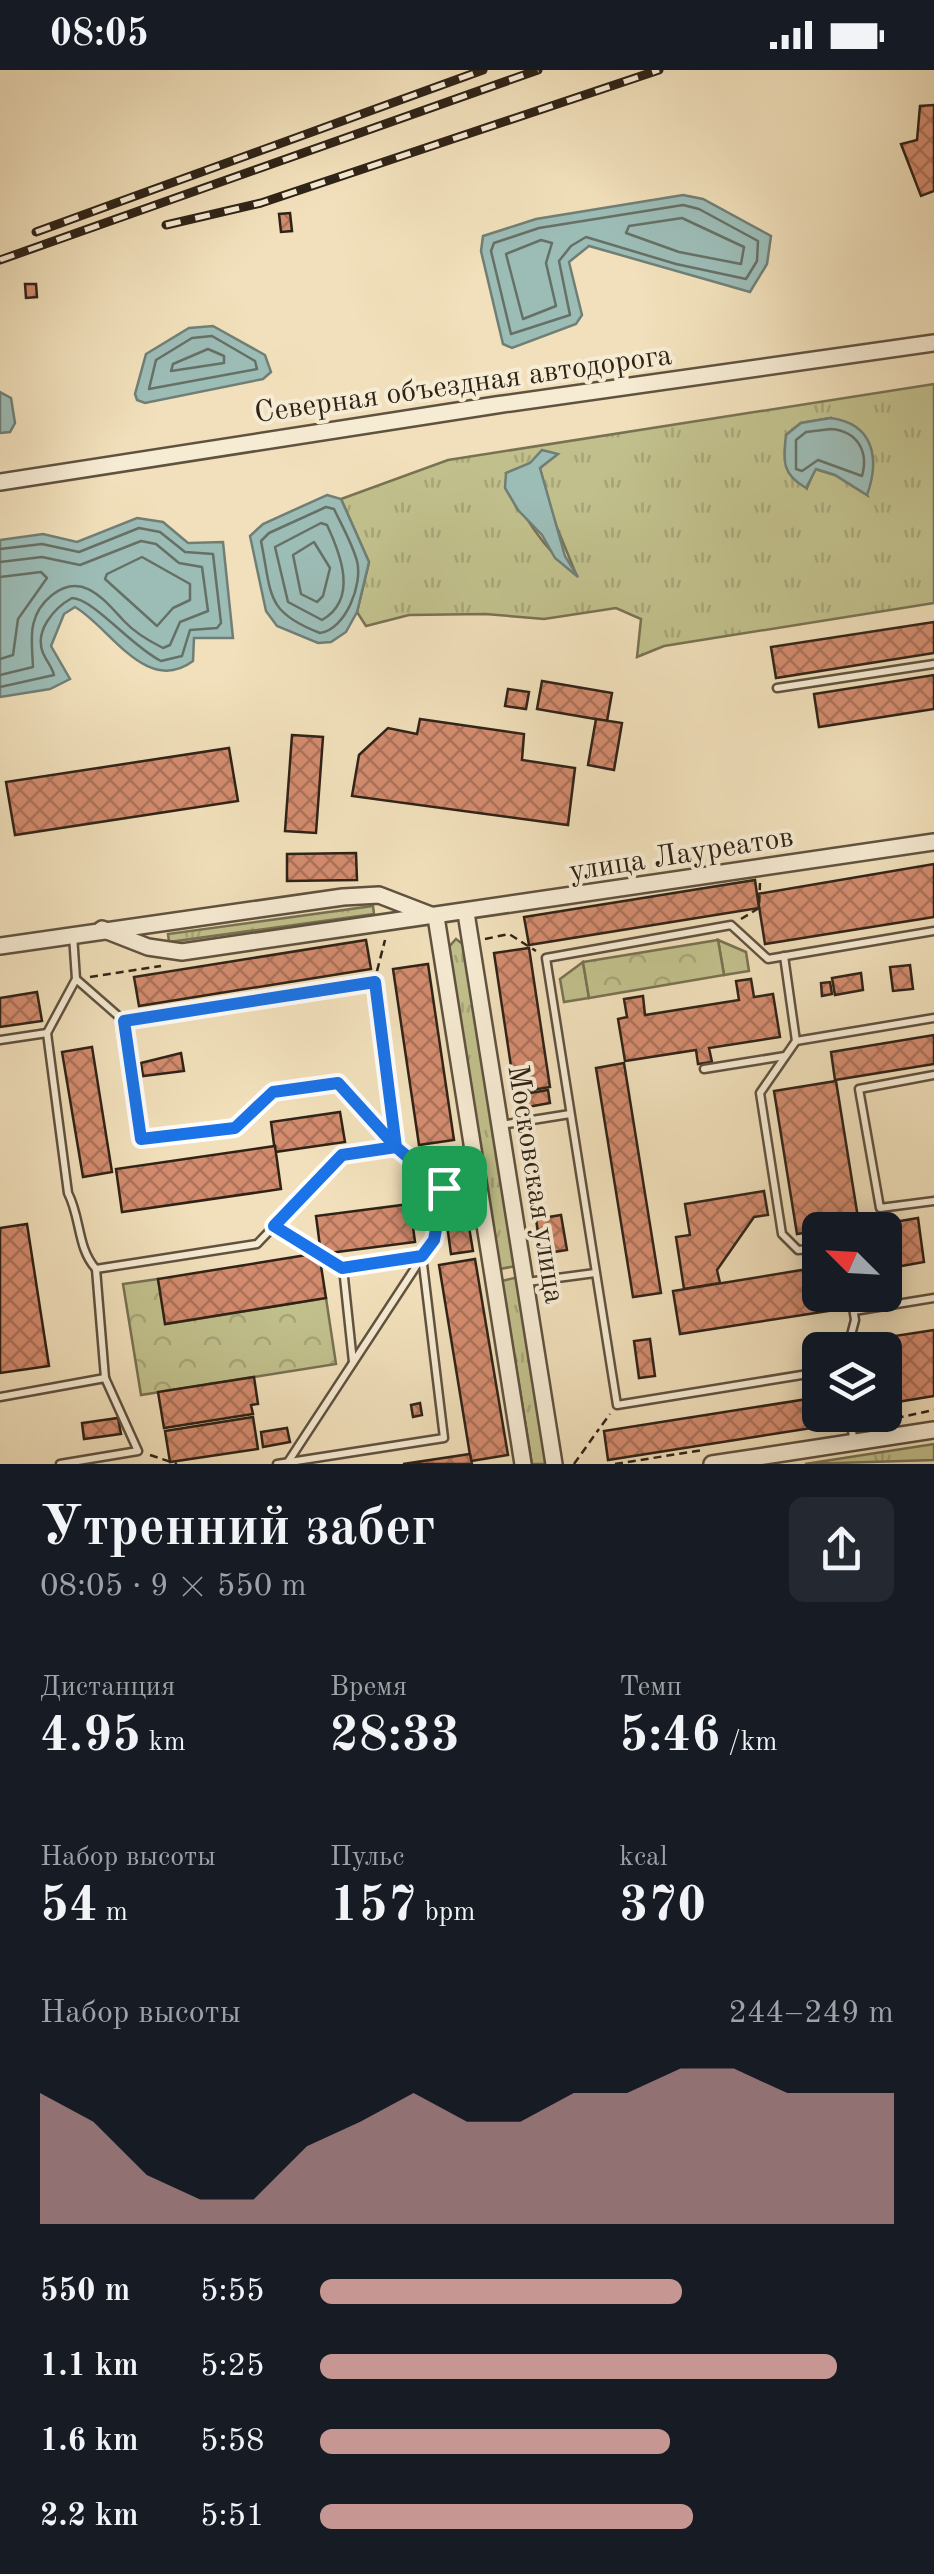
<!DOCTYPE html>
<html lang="ru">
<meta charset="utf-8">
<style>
:root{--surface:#171b24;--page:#242831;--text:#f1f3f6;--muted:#9ea1a6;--accent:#c59692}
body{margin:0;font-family:"Old Standard TT",serif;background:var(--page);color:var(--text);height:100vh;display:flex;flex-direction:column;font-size:38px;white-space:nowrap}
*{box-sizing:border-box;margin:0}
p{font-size:32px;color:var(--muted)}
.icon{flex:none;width:55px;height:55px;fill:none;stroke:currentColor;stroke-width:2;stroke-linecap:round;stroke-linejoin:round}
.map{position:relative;height:1394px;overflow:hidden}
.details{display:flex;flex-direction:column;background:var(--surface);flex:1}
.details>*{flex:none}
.needle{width:65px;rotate:294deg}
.controls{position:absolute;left:802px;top:1142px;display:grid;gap:20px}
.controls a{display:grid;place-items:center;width:100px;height:100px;border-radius:15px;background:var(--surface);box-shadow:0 5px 25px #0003;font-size:50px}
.pin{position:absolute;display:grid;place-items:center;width:85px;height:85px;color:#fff;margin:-42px;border-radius:20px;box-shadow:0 5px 15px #0006}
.round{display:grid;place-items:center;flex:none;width:105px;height:105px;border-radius:15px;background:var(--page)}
.head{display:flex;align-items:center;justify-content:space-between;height:170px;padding:0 40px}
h1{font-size:55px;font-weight:700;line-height:75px}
.figures{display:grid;grid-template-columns:repeat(3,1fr);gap:15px;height:170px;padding:10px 40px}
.figures div{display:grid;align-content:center}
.figures b{font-size:50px;font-weight:700}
.figures small{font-size:28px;font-weight:400}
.figures p{font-size:28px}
.chart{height:280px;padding:20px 40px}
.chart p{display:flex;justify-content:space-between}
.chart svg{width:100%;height:180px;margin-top:10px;fill:var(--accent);opacity:.7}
ul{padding:0 40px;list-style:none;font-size:32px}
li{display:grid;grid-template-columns:160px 120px 1fr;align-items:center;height:75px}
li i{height:25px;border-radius:12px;background:var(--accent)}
.status{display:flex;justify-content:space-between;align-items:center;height:70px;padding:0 50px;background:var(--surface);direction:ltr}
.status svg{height:28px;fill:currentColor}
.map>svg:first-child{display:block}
.grass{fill:url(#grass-tufts);stroke:#787252;stroke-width:2.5;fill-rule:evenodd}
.park{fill:url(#park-crowns);stroke:#787252;stroke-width:2.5}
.water{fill:#9cbcb6;stroke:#707f76;stroke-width:2.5}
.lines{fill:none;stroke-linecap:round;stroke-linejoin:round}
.shore{stroke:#667066;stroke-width:2.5}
.building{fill:url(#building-cross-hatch);stroke:#2f2317;stroke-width:2.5}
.service-casing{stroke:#605240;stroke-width:11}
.tertiary-casing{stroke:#605240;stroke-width:20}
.path{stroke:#2f2317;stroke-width:2.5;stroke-dasharray:8 5;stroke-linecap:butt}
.service{stroke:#f6ebd3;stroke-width:6}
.tertiary{stroke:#f6ebd3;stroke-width:15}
.rail-casing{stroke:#2f2317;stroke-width:9}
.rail{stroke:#f6ebd3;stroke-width:5;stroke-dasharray:15;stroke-linecap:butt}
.route-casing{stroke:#fff;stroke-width:20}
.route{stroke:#1a73e8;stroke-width:12}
.labels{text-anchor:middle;stroke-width:8;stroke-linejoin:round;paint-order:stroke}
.street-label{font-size:30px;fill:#2f2317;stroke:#f6ebd3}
</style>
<div class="status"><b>08:05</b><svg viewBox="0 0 49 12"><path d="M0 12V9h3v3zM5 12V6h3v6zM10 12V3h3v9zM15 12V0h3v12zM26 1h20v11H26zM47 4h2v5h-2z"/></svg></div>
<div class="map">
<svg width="934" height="1394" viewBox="0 0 934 1394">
<defs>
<pattern id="grass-tufts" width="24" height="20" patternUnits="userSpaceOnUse" patternTransform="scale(2.5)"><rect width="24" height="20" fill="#c1c08c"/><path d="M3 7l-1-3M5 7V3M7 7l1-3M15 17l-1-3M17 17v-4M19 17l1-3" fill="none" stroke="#a6a578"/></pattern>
<pattern id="park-crowns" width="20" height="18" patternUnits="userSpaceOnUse" patternTransform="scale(2.5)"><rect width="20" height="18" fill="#c1c08c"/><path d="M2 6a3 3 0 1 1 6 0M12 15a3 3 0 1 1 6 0" fill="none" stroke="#a6a578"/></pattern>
<pattern id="building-cross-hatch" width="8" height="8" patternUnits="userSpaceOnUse" patternTransform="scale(2.5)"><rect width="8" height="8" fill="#d48c6f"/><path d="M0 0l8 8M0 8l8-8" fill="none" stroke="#ac725a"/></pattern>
</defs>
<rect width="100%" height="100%" fill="#f1e0bb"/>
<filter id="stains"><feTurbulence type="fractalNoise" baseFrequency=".002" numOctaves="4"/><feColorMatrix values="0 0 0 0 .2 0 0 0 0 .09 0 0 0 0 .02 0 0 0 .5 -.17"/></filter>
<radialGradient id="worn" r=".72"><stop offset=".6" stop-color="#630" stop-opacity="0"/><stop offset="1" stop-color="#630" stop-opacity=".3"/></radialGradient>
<g class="grass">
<path d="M934,314V533L664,576L637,587L641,549L616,538L544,549L485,544L409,545L366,556L357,542L369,492L341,429L448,390ZM831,348L867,425L835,405L815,399L807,418L786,365L801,353ZM557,384L540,398L549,438L576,504C544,480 518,441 506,403Z"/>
<polygon points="373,836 374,844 169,872 168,864"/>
<polygon points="456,869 464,875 516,1196 500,1199 448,878"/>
<polygon points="718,870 746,882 749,901 724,905"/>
<polygon points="583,892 589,928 564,932 560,909"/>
<polygon points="518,1207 548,1394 532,1394 502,1211"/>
<polygon points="934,1374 934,1390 805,1394"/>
</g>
<g class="park">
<polygon points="718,870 724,905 589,928 583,892"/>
<polygon points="158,1209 166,1254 326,1228 336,1294 141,1325 123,1214"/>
</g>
<g class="water">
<polygon points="683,125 703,129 771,166 767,194 750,222 589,176 569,192 582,245 576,254 512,278 503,274 481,181 483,166 536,149"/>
<polygon points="213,256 265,285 271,302 263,309 145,333 137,330 135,324 146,284 189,258"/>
<polygon points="0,322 11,328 15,353 10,362 0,363"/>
<path d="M831,348C874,354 880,389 867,425L835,405L816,399L806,418C782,404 783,392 786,365L801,353Z"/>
<polygon points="542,380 558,384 540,398 565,486 578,507 555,488 542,465 518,440 505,418 506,403 530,393"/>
<polygon points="327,425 341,429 369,492 357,542 346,562 331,572 318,573 277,556 266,541 250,466 263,454"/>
<path d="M137,448L163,452L188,473L223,472L233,568H194L193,591C146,626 110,557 75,537L64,544L51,576L70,609L50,619L0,627V470L43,464L77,472Z"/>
</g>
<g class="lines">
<g class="shore">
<polygon points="683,135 699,139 758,171 757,191 746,209 676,194 586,167 571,176 559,191 570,245 511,264 491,181 494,173 539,158"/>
<polygon points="682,148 744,177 741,194 679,182 626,163 629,156"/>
<polygon points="541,170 552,173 546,193 556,236 523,249 506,184"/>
<polygon points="212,266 255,291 257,299 149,319 156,290 192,268"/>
<polygon points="208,279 224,286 224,293 171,301 173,294"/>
<path d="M831,359C857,361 869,381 862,406L818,390L802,401L796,399V370L806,362Z"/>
<path d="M326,437L334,439C342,456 352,473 357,491C363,514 346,559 320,563C265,542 272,525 261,471L269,463Z"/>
<path d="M321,453L327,455C340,483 359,529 322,550L288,532L275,477Z"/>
<polygon points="314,472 330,498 323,526 317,532 301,524 293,485"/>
<path d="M0,479L42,474L79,482L139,458L160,462L185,482L213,484L221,553L217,558L190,560L182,586L161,591C131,576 94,529 72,528C54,538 34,561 43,583C47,592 52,597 54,605L0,617"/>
<polygon points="142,487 190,514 190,530 173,538 157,556 105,509 107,504"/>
<path d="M0,492L42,487L80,495L141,471L156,474L179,493L202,497L208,541L180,552L170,575L163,578C149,571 135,563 124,551C104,530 83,501 52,525C26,546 32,571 33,597L0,605"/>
<polyline points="0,507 41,502 47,508 18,549 13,585 0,589"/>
</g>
</g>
<g class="building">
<polygon points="934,35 934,121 921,126 901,74 917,70 920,36"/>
<polygon points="290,143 292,161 281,162 279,144"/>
<polygon points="25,214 36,214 37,227 26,228"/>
<polygon points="934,552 934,583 776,608 771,577"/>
<polygon points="934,605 934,639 819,657 814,624"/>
<polygon points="542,611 612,623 607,651 537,639"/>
<polygon points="508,619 529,622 526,639 505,636"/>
<polygon points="420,649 524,664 522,690 575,698 568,755 352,726 359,685 388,658 417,664"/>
<polygon points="596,649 622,653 614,700 588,695"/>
<polygon points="292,665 323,667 316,763 285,761"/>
<polygon points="229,678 238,731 15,765 6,712"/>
<polygon points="356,783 357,810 287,811 287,784"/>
<polygon points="934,794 934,847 765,874 757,824"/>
<polygon points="755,810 759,838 529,875 524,847"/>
<polygon points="366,870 371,899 139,936 134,907"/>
<polygon points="529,878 550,1017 515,1023 494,883"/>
<polygon points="428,894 454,1070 419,1075 393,899"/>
<polygon points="910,895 913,919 893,921 890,897"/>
<polygon points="861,903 863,920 835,925 832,908"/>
<polygon points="751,909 754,927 773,924 780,967 709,978 712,992 698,994 696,980 625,991 618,949 627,947 624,929 643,926 645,945 739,930 736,911"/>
<polygon points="830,912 832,924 822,926 821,913"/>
<polygon points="37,922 42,951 0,957 0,928"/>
<polygon points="934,965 934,994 835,1010 831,982"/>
<polygon points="92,977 112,1102 83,1107 62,982"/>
<polygon points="181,983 184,1001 143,1006 141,993"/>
<polygon points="624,993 661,1223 633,1227 596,998"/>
<polygon points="836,1011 859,1154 797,1164 774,1021"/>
<polygon points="548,1020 550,1033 522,1038 519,1025"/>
<polygon points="340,1042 345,1072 275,1082 271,1052"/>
<polygon points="275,1076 281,1119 122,1142 116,1099"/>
<polygon points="764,1121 768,1145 754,1147 717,1200 720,1213 684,1219 676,1167 690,1165 685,1134"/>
<polygon points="410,1134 415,1172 321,1184 316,1146"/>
<polygon points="561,1145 567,1180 541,1184 536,1149"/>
<polygon points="918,1148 924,1192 885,1199 885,1160 859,1158"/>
<polygon points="468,1151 473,1181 451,1184 447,1155"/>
<polygon points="27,1154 49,1296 0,1303 0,1158"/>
<polygon points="859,1154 860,1160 832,1158"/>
<polygon points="319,1183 326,1228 165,1254 158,1209"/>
<polygon points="475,1189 508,1385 471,1391 439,1195"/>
<polygon points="820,1197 820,1225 832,1225 835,1240 680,1264 673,1221"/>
<polygon points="934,1260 934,1326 885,1334 885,1280 863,1280 862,1271"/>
<polygon points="650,1269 655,1306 639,1308 634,1271"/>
<polygon points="254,1307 258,1334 251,1335 253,1344 164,1358 158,1322"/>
<polygon points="820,1327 820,1345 843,1345 844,1353 608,1390 604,1361"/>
<polygon points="420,1333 422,1345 413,1347 411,1335"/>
<polygon points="253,1347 258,1379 170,1392 165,1361"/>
<polygon points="118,1348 121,1364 84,1369 82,1353"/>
<polygon points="287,1358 290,1372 263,1377 261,1362"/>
<polygon points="470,1384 472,1394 403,1394"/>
</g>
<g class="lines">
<g class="service-casing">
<g id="service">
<polyline points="777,618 934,594"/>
<path d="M73,865L76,909L47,963L68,1123C81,1148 77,1178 96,1199"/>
<polyline points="784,886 796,971 760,1023 782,1164 798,1180 820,1178"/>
<polyline points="76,909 124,951 141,1069 235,1058 273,1022 337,1013 396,1077"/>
<polyline points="124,951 375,912 396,1076"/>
<polyline points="0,970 47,963"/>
<polyline points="796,971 934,948"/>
<polyline points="704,999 785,986"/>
<polyline points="934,1005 859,1019 880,1138 934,1131"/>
<polyline points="501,1055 570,1044"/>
<polyline points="527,1212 595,1203"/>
<polyline points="854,1241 934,1228"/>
<polyline points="847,1280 855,1250 851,1225"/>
<polyline points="820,1302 617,1335 546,888 731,855 768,889 934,861"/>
<polyline points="105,1308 96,1199 257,1174 342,1085 396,1077 444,1118"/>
<polyline points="0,1327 105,1308 138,1381 60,1394"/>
<polyline points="849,1345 854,1372"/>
<polyline points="288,1392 434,1169 444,1118 477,1113"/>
<polyline points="277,1394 444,1368 422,1186 343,1198 353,1292"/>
</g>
</g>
<g class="tertiary-casing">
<g id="tertiary">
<polyline points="0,412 496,335 934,273"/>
<polyline points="466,843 554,1394"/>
<polyline points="436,847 523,1394"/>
<polyline points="102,859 148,877 182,882 934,772"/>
<polyline points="0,876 343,827 379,825 436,847"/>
<polyline points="712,1394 934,1360"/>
</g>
</g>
<g class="path">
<polyline points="741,849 759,838 760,813"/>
<polyline points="485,869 509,864 536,881"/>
<polyline points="377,901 385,870"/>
<polyline points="90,907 161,896"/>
<polyline points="284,1162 333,1192"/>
<polyline points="883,1351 934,1340"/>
<polyline points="602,1355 610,1344"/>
<polyline points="150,1385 177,1394"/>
<polyline points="574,1394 599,1359"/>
<polyline points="615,1394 703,1380"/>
</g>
<use href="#service" class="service"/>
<use href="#tertiary" class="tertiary"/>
<g class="rail-casing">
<g id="rail">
<polyline points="166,155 261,133 659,0"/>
<polyline points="36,162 483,0"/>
<polyline points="0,190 538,0"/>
</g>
</g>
<use href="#rail" class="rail"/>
</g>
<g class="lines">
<g class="route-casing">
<polyline id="route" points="444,1118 396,1077 338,1013 273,1022 235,1058 141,1069 124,951 375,912 396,1077 342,1085 274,1156 342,1198 422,1186 434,1170 444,1118"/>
</g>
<use href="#route" class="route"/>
</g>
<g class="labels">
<g class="street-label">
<text transform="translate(463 313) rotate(-8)" y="10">Северная объездная автодорога</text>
<text transform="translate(681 783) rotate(-9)" y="10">улица Лауреатов</text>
<text transform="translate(537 1114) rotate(81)" y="10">Московская улица</text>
</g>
</g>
<rect width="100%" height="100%" filter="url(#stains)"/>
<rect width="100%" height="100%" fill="url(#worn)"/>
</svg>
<div class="controls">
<a><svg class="needle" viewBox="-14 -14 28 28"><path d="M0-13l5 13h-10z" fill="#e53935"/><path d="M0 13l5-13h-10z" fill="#9ea1a6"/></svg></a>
<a><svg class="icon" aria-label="layers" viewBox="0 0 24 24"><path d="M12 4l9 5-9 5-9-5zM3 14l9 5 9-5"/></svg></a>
</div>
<div class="pin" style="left:444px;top:1118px;background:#1e9e55"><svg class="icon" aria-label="arrive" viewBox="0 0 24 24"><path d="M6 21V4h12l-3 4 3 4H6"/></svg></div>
</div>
<section class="details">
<div class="head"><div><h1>Утренний забег</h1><p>08:05 · 9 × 550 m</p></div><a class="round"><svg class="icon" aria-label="share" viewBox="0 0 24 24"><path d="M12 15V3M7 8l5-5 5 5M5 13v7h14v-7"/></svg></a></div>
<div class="figures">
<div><p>Дистанция</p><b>4.95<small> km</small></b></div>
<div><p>Время</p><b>28:33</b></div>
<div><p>Темп</p><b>5:46<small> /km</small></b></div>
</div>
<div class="figures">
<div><p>Набор высоты</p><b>54<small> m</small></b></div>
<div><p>Пульс</p><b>157<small> bpm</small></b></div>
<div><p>kcal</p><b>370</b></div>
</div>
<div class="chart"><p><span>Набор высоты</span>244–249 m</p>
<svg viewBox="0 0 160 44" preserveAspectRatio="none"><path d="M0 44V12L10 19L20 32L30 38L40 38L50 25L60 19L70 12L80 19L90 19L100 12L110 12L120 6L130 6L140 12L150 12L160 12V44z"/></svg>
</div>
<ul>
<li><b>550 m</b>5:55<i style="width:63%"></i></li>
<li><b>1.1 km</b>5:25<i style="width:90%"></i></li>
<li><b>1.6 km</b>5:58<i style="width:61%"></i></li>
<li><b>2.2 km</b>5:51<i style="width:65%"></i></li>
</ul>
</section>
